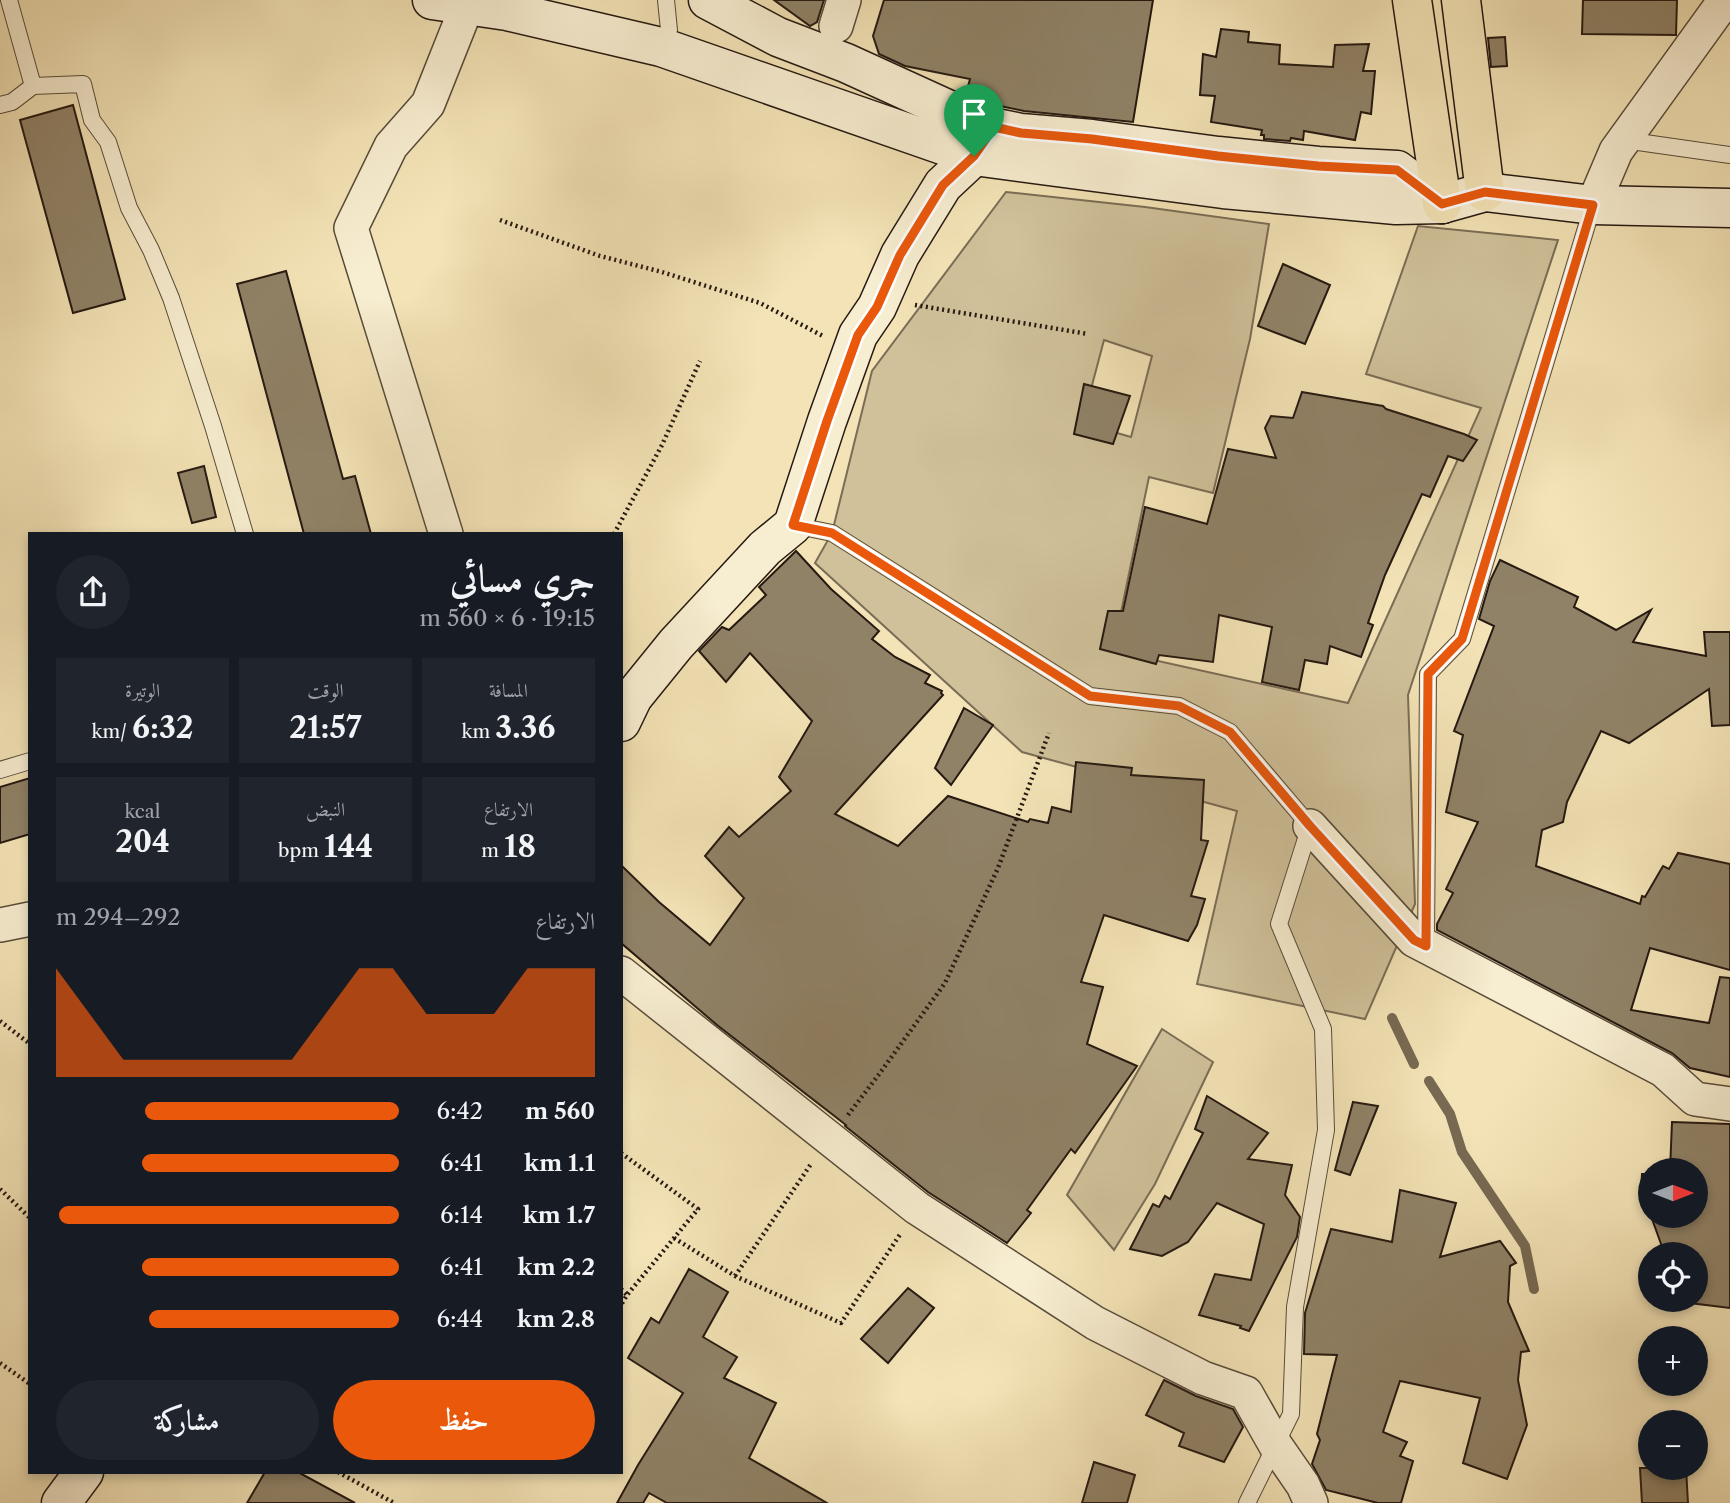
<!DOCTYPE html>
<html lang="ar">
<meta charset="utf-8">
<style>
:root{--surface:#171b24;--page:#20242c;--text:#f1f3f6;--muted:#9ea1a6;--accent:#ea580c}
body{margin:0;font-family:"Libre Caslon Text",Amiri,serif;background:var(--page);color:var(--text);direction:rtl;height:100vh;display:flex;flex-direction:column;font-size:26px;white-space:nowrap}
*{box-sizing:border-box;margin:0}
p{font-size:23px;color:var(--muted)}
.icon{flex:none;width:38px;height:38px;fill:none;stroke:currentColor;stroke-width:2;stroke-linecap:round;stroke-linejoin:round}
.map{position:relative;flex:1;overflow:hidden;direction:ltr}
.drawer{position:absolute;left:28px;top:532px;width:595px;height:942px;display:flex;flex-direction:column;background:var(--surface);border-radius:0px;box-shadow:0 4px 10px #0003;direction:rtl}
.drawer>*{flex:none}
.needle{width:46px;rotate:90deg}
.buttons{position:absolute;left:1638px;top:1158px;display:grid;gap:14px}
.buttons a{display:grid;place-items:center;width:70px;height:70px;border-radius:50%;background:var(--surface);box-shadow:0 4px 10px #0003;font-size:35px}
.pin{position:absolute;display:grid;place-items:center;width:60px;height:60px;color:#fff;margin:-72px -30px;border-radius:50% 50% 50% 0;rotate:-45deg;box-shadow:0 0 7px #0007}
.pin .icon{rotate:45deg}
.round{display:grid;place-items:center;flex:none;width:74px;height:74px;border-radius:37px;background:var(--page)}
.head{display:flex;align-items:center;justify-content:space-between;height:119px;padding:0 28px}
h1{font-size:38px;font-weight:800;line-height:52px}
.stats{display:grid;grid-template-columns:repeat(3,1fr);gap:10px;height:119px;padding:7px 28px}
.stats div{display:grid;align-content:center;border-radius:0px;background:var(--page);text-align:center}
.stats b{font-size:30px;font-weight:800}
.stats small{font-size:19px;font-weight:400}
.stats p{font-size:19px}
.chart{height:196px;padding:14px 28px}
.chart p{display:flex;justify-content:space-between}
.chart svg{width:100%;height:126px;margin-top:7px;fill:var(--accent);opacity:.7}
.cta{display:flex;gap:14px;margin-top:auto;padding:14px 28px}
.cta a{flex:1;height:80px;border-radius:42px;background:var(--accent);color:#fff;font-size:28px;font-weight:800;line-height:80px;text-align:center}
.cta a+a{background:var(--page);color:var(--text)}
ul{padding:0 28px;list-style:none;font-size:23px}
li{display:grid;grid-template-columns:112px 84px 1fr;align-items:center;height:52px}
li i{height:18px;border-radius:9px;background:var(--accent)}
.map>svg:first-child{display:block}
.green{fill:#d0c19a;stroke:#7a6d56;stroke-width:2;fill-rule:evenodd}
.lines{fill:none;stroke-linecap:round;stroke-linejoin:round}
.stream{stroke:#776952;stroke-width:10}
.building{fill:#908267;stroke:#251911;stroke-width:2}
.lane-casing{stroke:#584c3a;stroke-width:18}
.street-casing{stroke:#584c3a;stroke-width:36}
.secondary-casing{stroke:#251911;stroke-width:41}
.primary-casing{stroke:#251911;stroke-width:41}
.path{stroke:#251911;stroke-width:4.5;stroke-dasharray:2 3.5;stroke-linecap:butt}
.lane{stroke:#f7edd0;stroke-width:16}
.street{stroke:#f7edd0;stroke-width:33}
.secondary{stroke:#f7edd0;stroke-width:38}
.primary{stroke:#f3e3b6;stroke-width:38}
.route-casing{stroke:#fff;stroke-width:14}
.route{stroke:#ea580c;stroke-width:9}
</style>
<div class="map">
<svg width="1730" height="1503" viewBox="0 0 1730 1503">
<rect width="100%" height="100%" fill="#f3e3b6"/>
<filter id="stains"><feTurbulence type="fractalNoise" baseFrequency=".00286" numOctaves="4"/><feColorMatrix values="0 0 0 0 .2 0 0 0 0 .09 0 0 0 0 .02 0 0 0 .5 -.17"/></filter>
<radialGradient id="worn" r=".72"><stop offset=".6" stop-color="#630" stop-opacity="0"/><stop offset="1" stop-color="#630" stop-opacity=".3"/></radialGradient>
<g class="green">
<path d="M1006,192L1145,207L1269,224L1250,339L1213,493L1149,477L1113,651L1348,703L1481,408L1366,374L1418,226L1558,240L1408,695L1415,904L1365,1019L1197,984L1237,811L1022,752L815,563L832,533L872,371ZM1104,340L1152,356L1131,437L1082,423Z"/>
<polygon points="1162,1029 1213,1062 1155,1184 1114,1250 1067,1195"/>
</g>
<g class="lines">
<g class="stream">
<polyline points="1392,1018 1414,1064"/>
<polyline points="1429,1081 1450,1114 1462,1152 1525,1246 1534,1289"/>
</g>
</g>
<g class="building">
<polygon points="774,0 824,0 817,22 810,26"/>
<polygon points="884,0 1153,0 1133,122 1024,111 986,103 966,94 970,79 905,66 879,54 873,36"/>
<polygon points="1583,0 1677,0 1676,35 1582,34"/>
<polygon points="1221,29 1249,32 1248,42 1280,45 1279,64 1333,67 1335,45 1369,44 1363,71 1375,71 1371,114 1361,112 1355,140 1304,131 1303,140 1291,138 1290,141 1264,139 1264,135 1261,135 1262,130 1211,122 1215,96 1200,95 1203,54 1216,57"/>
<polygon points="1505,37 1507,66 1491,67 1488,38"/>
<polygon points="73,105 125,299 73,313 20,120"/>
<polygon points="1283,264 1330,285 1305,344 1258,326"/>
<polygon points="286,271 343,479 355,476 371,534 304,534 237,284"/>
<polygon points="1084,384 1130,396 1113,444 1074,434"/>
<polygon points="1302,392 1383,406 1386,409 1464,434 1477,440 1463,461 1448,456 1430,497 1422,494 1385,575 1368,623 1373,625 1361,657 1330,646 1327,664 1305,660 1299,690 1262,682 1272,627 1219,615 1213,662 1159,655 1156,664 1100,649 1108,611 1123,611 1145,507 1207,524 1228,449 1276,458 1265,428 1271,416 1293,418"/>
<polygon points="204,466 216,517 192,523 178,473"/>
<polygon points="796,551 831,589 879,631 872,639 895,657 930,675 925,683 942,691 941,693 943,695 835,814 898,846 948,796 1028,822 1030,819 1048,823 1052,807 1071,812 1076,762 1132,768 1131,775 1204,780 1201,840 1208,841 1191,896 1205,899 1197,925 1188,941 1104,915 1081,982 1103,987 1087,1044 1137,1066 1075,1153 1071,1149 1027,1210 1031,1213 1007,1243 928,1192 845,1126 846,1125 717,1025 621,943 621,865 659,902 710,945 744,898 705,856 729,827 739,837 791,791 779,777 812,721 750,653 726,682 699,651 722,627 729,630 766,595 759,587"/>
<polygon points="1500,560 1578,597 1574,607 1616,630 1651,610 1633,642 1706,656 1704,632 1730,632 1730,725 1712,726 1709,689 1629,743 1601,731 1567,802 1563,822 1542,830 1536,866 1640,904 1642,896 1645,897 1663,866 1669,869 1678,853 1730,864 1730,970 1650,948 1631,1010 1709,1023 1720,977 1730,978 1730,1077 1690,1068 1672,1053 1437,930 1437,924 1453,893 1446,889 1478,822 1446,812 1463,735 1454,731 1494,626 1479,619 1490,581"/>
<polygon points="964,708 993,725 951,785 935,768"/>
<polygon points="30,778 30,834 0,843 0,787"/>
<polygon points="1207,1096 1268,1133 1248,1159 1292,1165 1285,1195 1300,1217 1297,1237 1249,1331 1240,1328 1241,1326 1199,1315 1215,1274 1251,1280 1264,1224 1217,1203 1188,1242 1162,1256 1130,1249 1153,1204 1159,1207 1165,1196 1170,1199 1203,1133 1195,1129"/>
<polygon points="1353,1102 1378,1106 1350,1175 1335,1170"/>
<polygon points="1672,1122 1730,1124 1730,1308 1682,1302 1682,1300 1696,1300 1696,1255 1665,1255 1651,1216 1696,1216 1696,1171 1670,1171"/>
<polygon points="1642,1174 1650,1174 1650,1214 1641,1189"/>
<polygon points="1400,1190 1456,1203 1440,1257 1500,1241 1516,1263 1510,1266 1508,1302 1529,1351 1521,1352 1518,1380 1527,1425 1507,1479 1463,1463 1480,1398 1400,1381 1383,1432 1407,1442 1400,1456 1413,1461 1401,1503 1378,1503 1326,1490 1312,1464 1320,1440 1317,1434 1337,1355 1304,1354 1305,1313 1331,1229 1392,1242"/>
<polygon points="689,1269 728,1292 703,1337 737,1357 724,1378 776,1403 749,1458 827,1503 667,1503 649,1493 643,1503 617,1503 638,1465 683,1393 628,1358 651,1318 659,1323"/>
<polygon points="908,1288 934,1308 888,1363 861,1339"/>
<polygon points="1164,1380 1196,1396 1233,1409 1243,1427 1224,1462 1179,1446 1184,1433 1146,1415"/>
<polygon points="1094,1462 1135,1475 1127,1503 1082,1503"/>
<polygon points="1640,1468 1686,1468 1688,1503 1642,1503"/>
<polygon points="265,1472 298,1472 355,1503 247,1503"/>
</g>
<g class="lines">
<g class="lane-casing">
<g id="lane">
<polyline points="9,0 33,86"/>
<polyline points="661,47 669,30 666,0"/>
<polyline points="0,105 12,102 33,86 83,84 92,120 108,142 129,208 151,250 171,298 213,426 245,534"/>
<polyline points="1624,140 1730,155"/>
<polyline points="793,525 832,533 1090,696 1179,706 1230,732 1310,826 1279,924 1323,1029 1326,1130 1295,1307 1291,1414 1247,1503"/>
<polyline points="0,770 30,761"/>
<polyline points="1426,946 1428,674 1462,639 1593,205"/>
</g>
</g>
<g class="street-casing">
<g id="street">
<polyline points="836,26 844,0"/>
<polyline points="1593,205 1616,151 1725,0"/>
<polyline points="446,534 351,228 391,146 428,104 467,6"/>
<polyline points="1310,826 1414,940 1663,1070 1695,1099 1730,1104"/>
<polyline points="0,925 30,919"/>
<polyline points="621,973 917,1208 1095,1323 1203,1378 1246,1393 1276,1446 1303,1485 1311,1503"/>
</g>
</g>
<g class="secondary-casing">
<g id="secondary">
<polyline points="432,0 507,11 661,47 974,156 1223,189 1396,205 1442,204 1485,192 1593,205 1730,208"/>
<polyline points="708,0 778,37 846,63 982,125 1021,133 1092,139 1218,156 1318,166 1397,170 1442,204"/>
<polyline points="621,722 633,697 676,644 765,548 793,525 827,421 858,335 877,307 900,255 943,185 974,156"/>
<polyline points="61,1503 84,1472"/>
</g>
</g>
<g class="primary-casing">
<g id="primary">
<polyline points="1412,0 1442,204"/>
<polyline points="1461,0 1485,192"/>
</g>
</g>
<g class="path">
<polyline points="500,220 600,256 662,272 760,303 823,336"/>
<polyline points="915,305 1088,334"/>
<polyline points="614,534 662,445 700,361"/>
<polyline points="0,1021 30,1044"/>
<polyline points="848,1115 880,1073 945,983 998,868 1049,733"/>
<polyline points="621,1153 698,1209 627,1295 621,1305"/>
<polyline points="0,1189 30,1218"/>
<polyline points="674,1238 735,1276 841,1323 901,1233"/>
<polyline points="735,1276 811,1164"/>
<polyline points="621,1289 627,1295"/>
<polyline points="0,1363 30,1384"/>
<polyline points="338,1472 394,1503"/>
</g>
<use href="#lane" class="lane"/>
<use href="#street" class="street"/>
<use href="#secondary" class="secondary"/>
<use href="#primary" class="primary"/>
</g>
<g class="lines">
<g class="route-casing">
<polygon id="route" points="994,127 1021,133 1092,139 1218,156 1318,166 1397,170 1442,204 1485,192 1593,205 1462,639 1428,674 1426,946 1414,940 1310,826 1230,732 1179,706 1090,696 832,533 793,525 827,421 858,335 877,307 900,255 943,185 974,156"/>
</g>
<use href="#route" class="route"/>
</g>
<rect width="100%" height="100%" filter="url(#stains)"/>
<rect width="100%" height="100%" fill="url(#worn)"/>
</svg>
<div class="buttons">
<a><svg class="needle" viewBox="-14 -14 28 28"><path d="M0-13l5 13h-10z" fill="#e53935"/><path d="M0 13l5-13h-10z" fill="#9ea1a6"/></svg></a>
<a><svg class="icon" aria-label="locate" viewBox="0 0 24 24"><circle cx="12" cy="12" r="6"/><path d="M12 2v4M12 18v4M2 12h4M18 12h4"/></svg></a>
<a>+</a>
<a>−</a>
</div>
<div class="pin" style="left:974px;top:156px;background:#1e9e55"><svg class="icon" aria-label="arrive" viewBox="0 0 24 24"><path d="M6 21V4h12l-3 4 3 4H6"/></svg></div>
<section class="drawer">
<div class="head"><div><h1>جري مسائي</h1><p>19:15 · 6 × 560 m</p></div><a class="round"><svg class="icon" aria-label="share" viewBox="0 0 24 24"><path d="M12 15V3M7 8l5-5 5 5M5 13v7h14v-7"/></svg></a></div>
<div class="stats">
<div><p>المسافة</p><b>3.36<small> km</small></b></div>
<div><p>الوقت</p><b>21:57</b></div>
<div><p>الوتيرة</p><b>6:32<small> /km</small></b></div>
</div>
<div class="stats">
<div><p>الارتفاع</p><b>18<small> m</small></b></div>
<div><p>النبض</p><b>144<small> bpm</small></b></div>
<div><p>kcal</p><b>204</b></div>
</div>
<div class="chart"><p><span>الارتفاع</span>292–294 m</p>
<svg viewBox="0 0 160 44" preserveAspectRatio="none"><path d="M0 44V6L10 22L20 38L30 38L40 38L50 38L60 38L70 38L80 22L90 6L100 6L110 22L120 22L130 22L140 6L150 6L160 6V44z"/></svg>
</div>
<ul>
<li><b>560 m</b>6:42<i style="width:74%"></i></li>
<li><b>1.1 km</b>6:41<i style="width:75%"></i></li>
<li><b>1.7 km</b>6:14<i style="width:99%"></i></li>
<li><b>2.2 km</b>6:41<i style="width:75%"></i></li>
<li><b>2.8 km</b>6:44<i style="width:73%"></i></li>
</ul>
<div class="cta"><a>حفظ</a><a>مشاركة</a></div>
</section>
</div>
